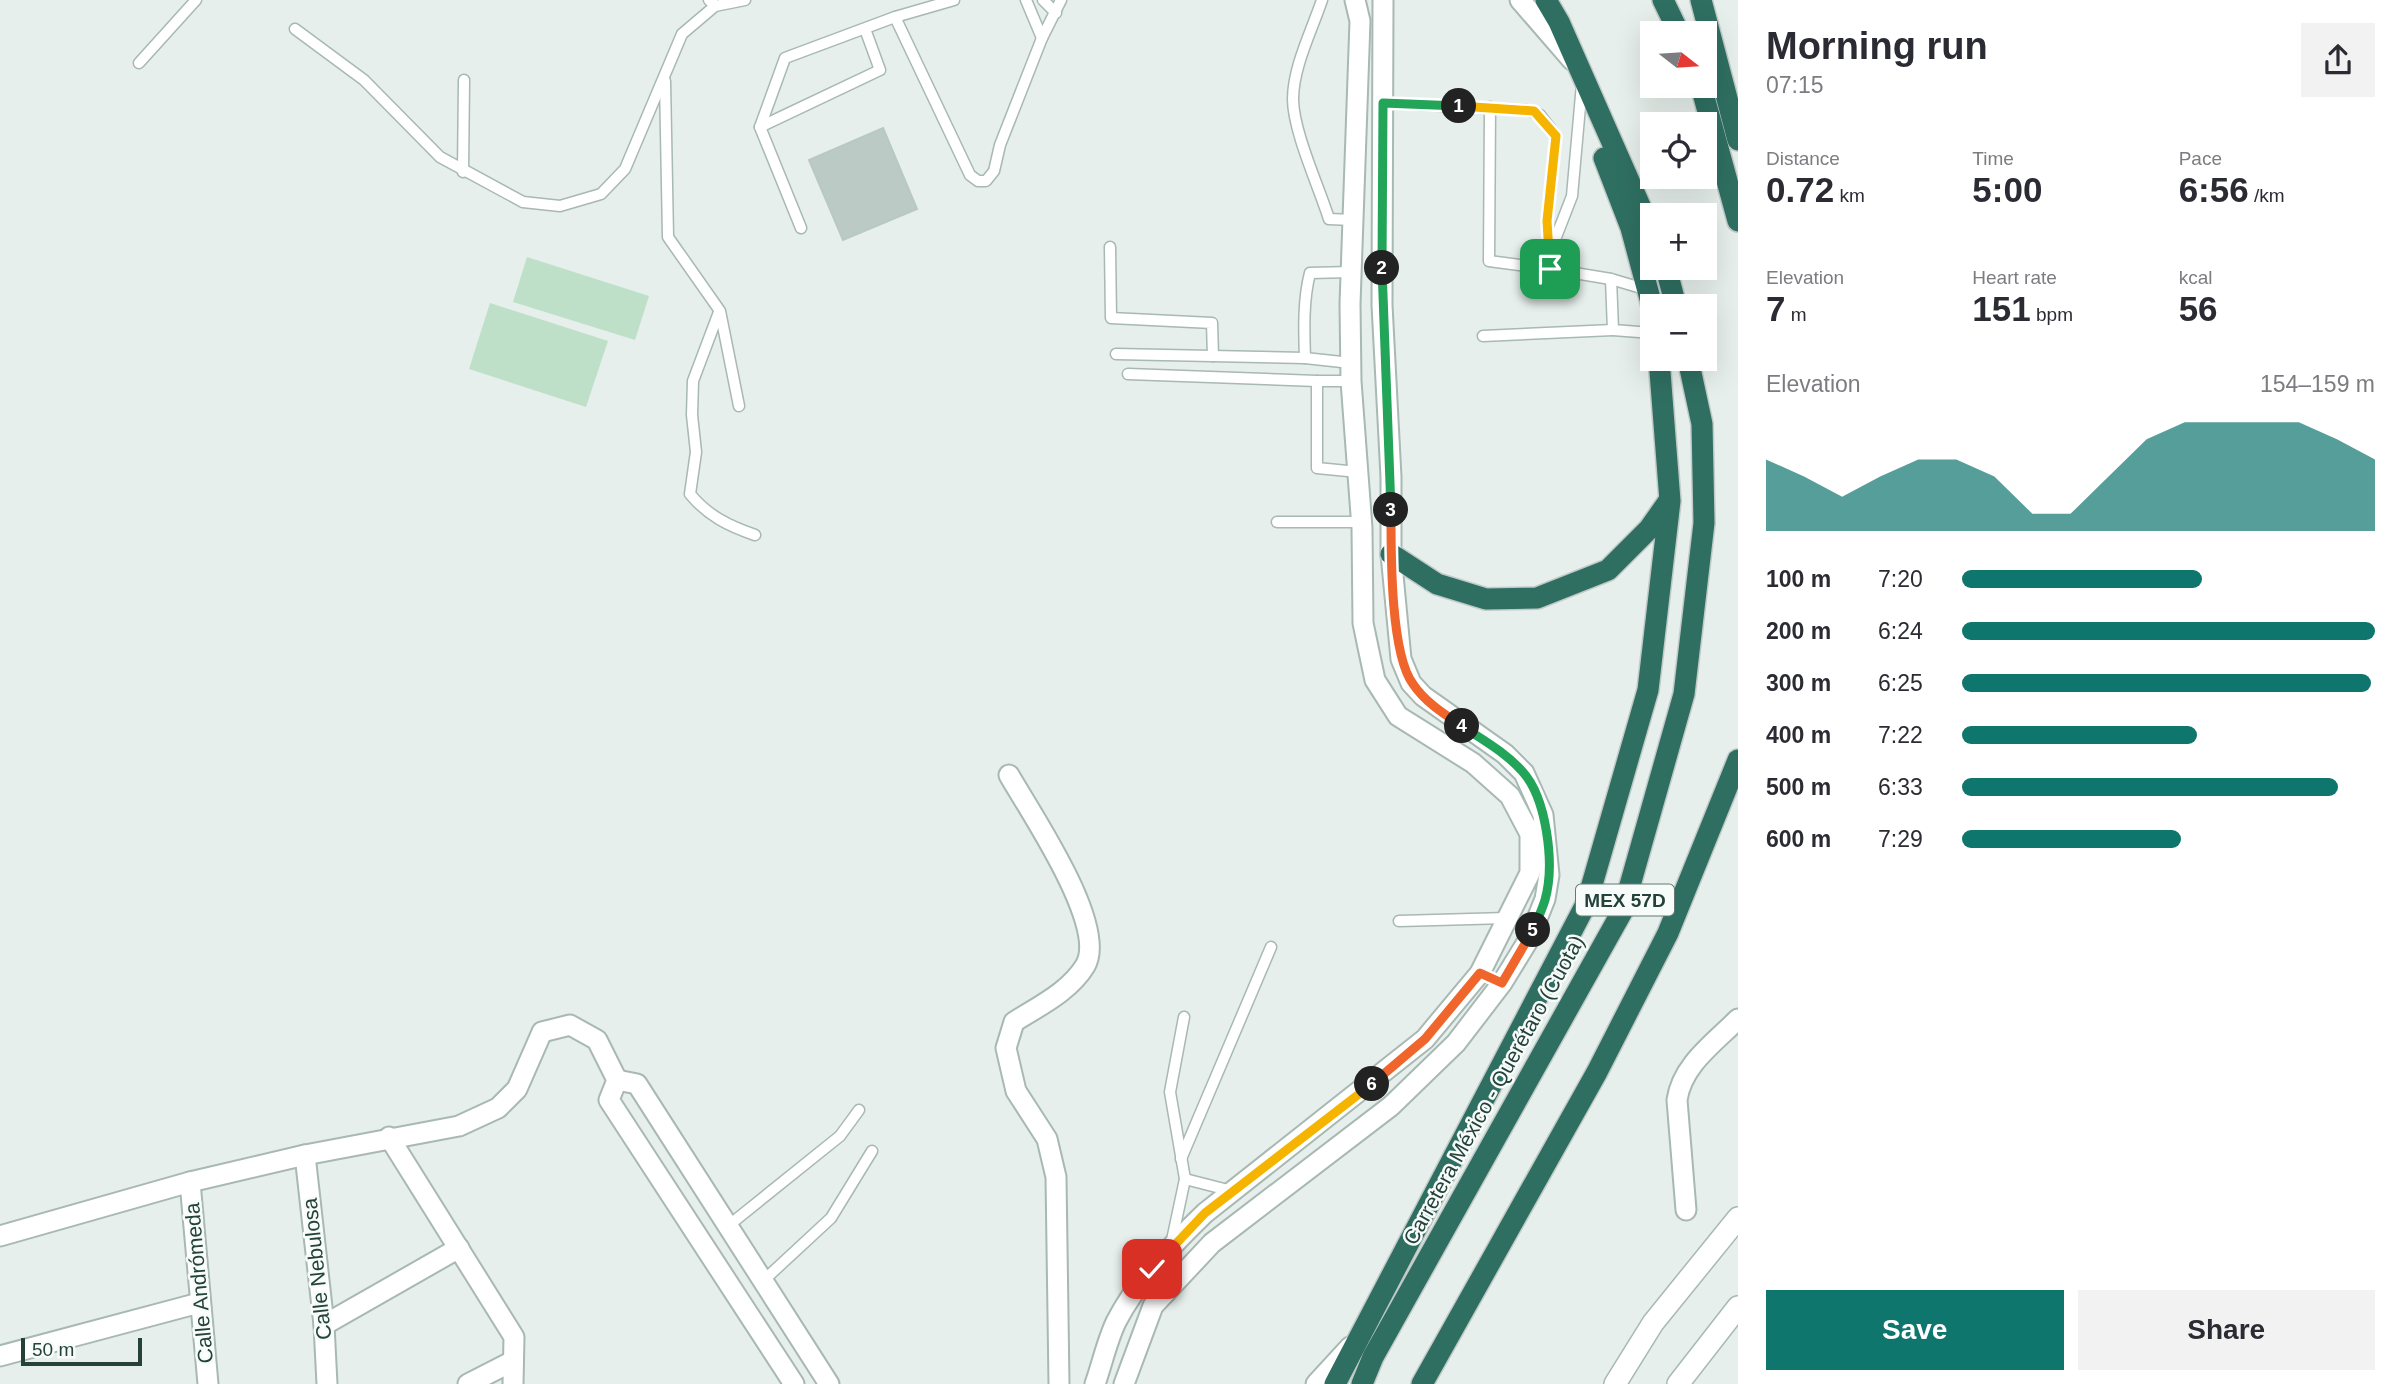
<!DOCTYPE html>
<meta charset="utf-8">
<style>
:root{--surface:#fff;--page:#f2f2f3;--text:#2b2b33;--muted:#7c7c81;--accent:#0f766e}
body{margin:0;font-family:Helvetica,sans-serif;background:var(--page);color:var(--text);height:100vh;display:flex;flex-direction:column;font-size:26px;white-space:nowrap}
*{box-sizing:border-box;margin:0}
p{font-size:23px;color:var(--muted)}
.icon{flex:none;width:38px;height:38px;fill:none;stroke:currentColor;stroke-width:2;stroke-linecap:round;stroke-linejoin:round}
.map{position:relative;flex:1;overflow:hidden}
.panel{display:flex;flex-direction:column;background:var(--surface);width:665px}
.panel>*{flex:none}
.needle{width:46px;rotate:107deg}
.controls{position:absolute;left:1640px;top:21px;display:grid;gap:14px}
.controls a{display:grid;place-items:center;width:77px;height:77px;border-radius:0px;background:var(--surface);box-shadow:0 7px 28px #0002;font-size:35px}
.scale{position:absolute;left:21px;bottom:18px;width:121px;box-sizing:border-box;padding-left:7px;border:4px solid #24423a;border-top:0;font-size:19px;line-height:24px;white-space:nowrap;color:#24423a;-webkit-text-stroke:5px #f7fbf9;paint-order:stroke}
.pin{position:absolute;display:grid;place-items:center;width:60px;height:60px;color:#fff;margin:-30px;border-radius:14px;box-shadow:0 4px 10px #0006}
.km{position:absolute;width:35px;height:35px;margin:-18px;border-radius:50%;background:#222;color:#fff;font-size:19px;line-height:35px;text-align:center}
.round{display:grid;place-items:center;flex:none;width:74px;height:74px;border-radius:0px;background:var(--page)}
.summary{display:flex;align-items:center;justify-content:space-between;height:119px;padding:0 28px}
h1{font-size:38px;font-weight:800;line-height:52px}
.figures{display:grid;grid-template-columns:repeat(3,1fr);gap:10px;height:119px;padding:7px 28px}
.figures div{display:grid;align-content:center}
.figures b{font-size:35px;font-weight:800}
.figures small{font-size:19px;font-weight:400}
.figures p{font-size:19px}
.chart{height:196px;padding:14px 28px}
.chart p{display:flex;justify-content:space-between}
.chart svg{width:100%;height:126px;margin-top:7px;fill:var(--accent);opacity:.7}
.action{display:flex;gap:14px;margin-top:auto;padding:14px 28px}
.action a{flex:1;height:80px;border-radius:0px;background:var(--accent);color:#fff;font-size:28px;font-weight:800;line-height:80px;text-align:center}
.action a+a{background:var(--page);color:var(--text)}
ul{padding:0 28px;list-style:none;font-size:23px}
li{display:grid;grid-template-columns:112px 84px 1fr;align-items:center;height:52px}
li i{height:18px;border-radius:9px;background:var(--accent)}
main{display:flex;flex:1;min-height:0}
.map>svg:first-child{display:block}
.green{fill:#bfe0c8}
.building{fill:#bbcac4;stroke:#b8c9c2;stroke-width:2}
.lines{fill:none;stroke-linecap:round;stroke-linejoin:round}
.service-casing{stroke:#a8b8b2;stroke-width:13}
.minor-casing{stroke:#a8b8b2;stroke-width:23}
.tertiary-casing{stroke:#a8b8b2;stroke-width:24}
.motorway-casing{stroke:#c2cac8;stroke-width:24}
.service{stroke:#fff;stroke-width:10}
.minor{stroke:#fff;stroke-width:19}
.tertiary{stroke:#fff;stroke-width:21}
.motorway{stroke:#2f6f62;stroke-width:21}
.split-1-casing{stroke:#fff;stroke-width:14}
.split-2-casing{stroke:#fff;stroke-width:14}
.split-3-casing{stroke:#fff;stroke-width:14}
.split-4-casing{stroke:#fff;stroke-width:14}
.split-5-casing{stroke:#fff;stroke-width:14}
.split-6-casing{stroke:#fff;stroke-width:14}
.split-7-casing{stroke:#fff;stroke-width:14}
.split-1{stroke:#f5b400;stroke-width:9}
.split-2{stroke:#22a559;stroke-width:9}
.split-3{stroke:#22a559;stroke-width:9}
.split-4{stroke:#f0652b;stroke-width:9}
.split-5{stroke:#22a559;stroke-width:9}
.split-6{stroke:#f0652b;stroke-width:9}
.split-7{stroke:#f5b400;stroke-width:9}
.labels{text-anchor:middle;stroke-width:5;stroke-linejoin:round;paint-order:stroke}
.shield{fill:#f7fbf9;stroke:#637a73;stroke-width:2}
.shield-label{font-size:19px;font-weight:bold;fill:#24423a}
.street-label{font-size:21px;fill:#24423a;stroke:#f7fbf9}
</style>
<main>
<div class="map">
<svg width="1738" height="1384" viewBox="0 0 1738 1384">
<rect width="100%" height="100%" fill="#e6efeb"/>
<g class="green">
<polygon points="527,257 649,296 635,340 513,302"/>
<polygon points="490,303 608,341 586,407 469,369"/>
</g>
<polygon class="building" points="883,128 917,209 843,240 809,160"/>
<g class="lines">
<g class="service-casing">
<g id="service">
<polyline points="709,0 715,6 745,0"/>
<polyline points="954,0 895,17 970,175 978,181 986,181 994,171 1000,145 1042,38 1061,0"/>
<polyline points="1026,0 1042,38"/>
<polyline points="1043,0 1056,13"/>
<path d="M1322,0C1312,30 1293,67 1293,99C1293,131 1319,187 1329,219L1353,220"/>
<polyline points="295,29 364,80 440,157 523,202 560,206 601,194 625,169 682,34 715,6"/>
<polyline points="139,63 196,0"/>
<polyline points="665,81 668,237 720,311 739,406"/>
<polyline points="1383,103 1527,110 1540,115 1556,136 1547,221 1550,269 1611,279 1648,290"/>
<polyline points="1490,107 1489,261 1550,269"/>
<polyline points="760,127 880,70 865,29"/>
<polyline points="463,172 464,80"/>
<polyline points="801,228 760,127 785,58 895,17"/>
<polyline points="1110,247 1111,318 1212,323 1213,356"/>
<polyline points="1551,250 1572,196 1582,84"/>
<path d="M1351,272L1310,273C1303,300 1304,330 1305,358L1351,363"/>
<polyline points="1611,279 1613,330 1652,333"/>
<path d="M719,312L693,381L692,415L696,452L690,494C708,516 729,526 755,535"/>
<polyline points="1483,336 1613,330"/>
<polyline points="1116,354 1305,358"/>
<polyline points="1128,374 1317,381"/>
<polyline points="1351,381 1317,381 1317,468 1358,472"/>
<polyline points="1277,522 1362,522"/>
<polyline points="1399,921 1507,918"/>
<polyline points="1181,1159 1271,947"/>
<polyline points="1185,1179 1232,1191"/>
<polyline points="728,1226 840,1136 859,1110"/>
<polyline points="1172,1240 1185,1179 1170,1092 1184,1017"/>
<polyline points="763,1281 831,1218 872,1151"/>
</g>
</g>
<g class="minor-casing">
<g id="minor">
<polyline points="1520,0 1572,60"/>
<path d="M1009,775C1030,812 1109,927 1085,966C1069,992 1039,1006 1014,1022L1006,1048L1016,1091L1047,1139L1056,1177L1059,1384"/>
<polyline points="617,1080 637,1084 829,1384"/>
<polyline points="389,1137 514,1337 513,1384"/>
<polyline points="305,1155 324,1325 327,1384"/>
<polyline points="190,1182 208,1384"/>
<path d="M1686,1210L1677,1100C1682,1065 1714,1043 1738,1019"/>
<polyline points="0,1236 190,1182 305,1155 459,1126 498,1108 517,1089 542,1032 570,1025 597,1040 617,1080 609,1100 794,1384"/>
<polyline points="324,1325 459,1248"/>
<polyline points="0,1356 199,1303"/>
<polyline points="468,1384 513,1361"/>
<path d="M1095,1384C1102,1364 1107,1341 1116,1322C1137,1281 1172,1245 1205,1213L1425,1039L1480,973L1530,873V834L1510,796L1473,763L1398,716L1375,680L1368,647L1363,623L1362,528L1351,381L1350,304L1360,21L1355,0"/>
<polyline points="1124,1384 1153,1306 1212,1243 1391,1106 1456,1043 1502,983 1529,939 1545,899 1549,875 1543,815 1524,773 1505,754 1423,696 1411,683 1401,659 1391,554 1391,477 1382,305 1383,0"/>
<polyline points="1316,1384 1350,1347"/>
</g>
</g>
<g class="tertiary-casing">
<g id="tertiary">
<polyline points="1615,1384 1653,1323 1738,1218"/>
<polyline points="1678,1384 1738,1307"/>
</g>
</g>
<g class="motorway-casing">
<g id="motorway">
<polyline points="1546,0 1559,22 1652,233"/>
<polyline points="1663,0 1679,33"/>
<polyline points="1701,0 1738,140"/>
<polyline points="1701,86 1738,221"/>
<polyline points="1604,158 1631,228 1652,306"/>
<polyline points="1666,268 1676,306"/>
<polyline points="1391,554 1437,584 1486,599 1537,598 1608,570 1649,529 1668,502"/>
<polyline points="1335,1384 1587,902 1648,690 1670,501 1659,359"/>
<polyline points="1362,1384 1373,1357 1623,910 1684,694 1704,523 1702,424 1688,359"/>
<polyline points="1422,1384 1597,1072 1668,933 1738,760"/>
</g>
</g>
<use href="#service" class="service"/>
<use href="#minor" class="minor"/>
<use href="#tertiary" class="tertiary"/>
<use href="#motorway" class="motorway"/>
</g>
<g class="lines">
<g class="split-1-casing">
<polyline id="split-1" points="1459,106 1534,111 1556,136 1547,221 1550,269"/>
</g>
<g class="split-2-casing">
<polyline id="split-2" points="1382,268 1383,103 1459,106"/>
</g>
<g class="split-3-casing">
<polyline id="split-3" points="1382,268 1391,510"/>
</g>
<g class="split-4-casing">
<path id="split-4" d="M1391,510C1391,550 1390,653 1413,684C1425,702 1444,714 1462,726"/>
</g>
<g class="split-5-casing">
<path id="split-5" d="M1462,726C1483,740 1505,752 1522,771C1547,798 1555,865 1545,900C1542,910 1537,920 1533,930"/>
</g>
<g class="split-6-casing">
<polyline id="split-6" points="1372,1084 1425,1039 1480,973 1502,983 1533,930"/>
</g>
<g class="split-7-casing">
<polyline id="split-7" points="1152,1269 1205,1213 1372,1084"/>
</g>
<use href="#split-1" class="split-1"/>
<use href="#split-2" class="split-2"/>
<use href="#split-3" class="split-3"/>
<use href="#split-4" class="split-4"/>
<use href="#split-5" class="split-5"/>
<use href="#split-6" class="split-6"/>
<use href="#split-7" class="split-7"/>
</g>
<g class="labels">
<rect class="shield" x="1576" y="884.5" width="98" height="31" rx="5"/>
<g class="shield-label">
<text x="1625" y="907">MEX 57D</text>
</g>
<g class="street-label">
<text transform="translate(1494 1090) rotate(-61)" y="7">Carretera México - Querétaro (Cuota)</text>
<text transform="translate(317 1269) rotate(-96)" y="7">Calle Nebulosa</text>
<text transform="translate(199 1283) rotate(-95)" y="7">Calle Andrómeda</text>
</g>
</g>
</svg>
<div class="controls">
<a><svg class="needle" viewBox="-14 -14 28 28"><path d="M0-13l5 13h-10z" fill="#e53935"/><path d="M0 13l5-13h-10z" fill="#7c7c81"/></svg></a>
<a><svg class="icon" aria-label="locate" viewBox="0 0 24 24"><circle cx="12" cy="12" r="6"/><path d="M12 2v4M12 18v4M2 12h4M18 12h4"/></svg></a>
<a>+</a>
<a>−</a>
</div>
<div class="scale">50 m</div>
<div class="pin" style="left:1550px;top:269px;background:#1e9e55"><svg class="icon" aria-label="arrive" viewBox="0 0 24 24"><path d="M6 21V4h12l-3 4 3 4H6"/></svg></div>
<div class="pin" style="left:1152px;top:1269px;background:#d93025"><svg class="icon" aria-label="check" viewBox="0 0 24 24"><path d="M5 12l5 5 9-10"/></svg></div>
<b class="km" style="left:1459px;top:106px">1</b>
<b class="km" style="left:1382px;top:268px">2</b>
<b class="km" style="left:1391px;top:510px">3</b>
<b class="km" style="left:1462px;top:726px">4</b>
<b class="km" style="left:1533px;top:930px">5</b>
<b class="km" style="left:1372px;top:1084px">6</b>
</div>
<section class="panel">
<div class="summary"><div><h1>Morning run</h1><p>07:15</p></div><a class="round"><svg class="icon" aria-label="share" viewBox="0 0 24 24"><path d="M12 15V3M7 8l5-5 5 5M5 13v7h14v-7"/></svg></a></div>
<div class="figures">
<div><p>Distance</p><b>0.72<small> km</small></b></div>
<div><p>Time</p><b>5:00</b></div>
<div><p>Pace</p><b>6:56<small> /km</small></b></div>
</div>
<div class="figures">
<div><p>Elevation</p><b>7<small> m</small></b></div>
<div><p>Heart rate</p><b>151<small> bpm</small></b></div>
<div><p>kcal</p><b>56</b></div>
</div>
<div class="chart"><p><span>Elevation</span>154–159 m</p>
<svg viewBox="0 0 160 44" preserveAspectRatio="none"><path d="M0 44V19L10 25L20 32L30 25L40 19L50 19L60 25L70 38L80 38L90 25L100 12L110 6L120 6L130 6L140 6L150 12L160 19V44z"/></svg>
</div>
<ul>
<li><b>100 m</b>7:20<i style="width:58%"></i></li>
<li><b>200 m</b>6:24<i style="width:100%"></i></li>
<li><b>300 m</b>6:25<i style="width:99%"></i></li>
<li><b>400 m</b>7:22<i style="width:57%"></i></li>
<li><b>500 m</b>6:33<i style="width:91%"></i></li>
<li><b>600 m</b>7:29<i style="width:53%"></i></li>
</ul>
<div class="action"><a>Save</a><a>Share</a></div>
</section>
</main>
